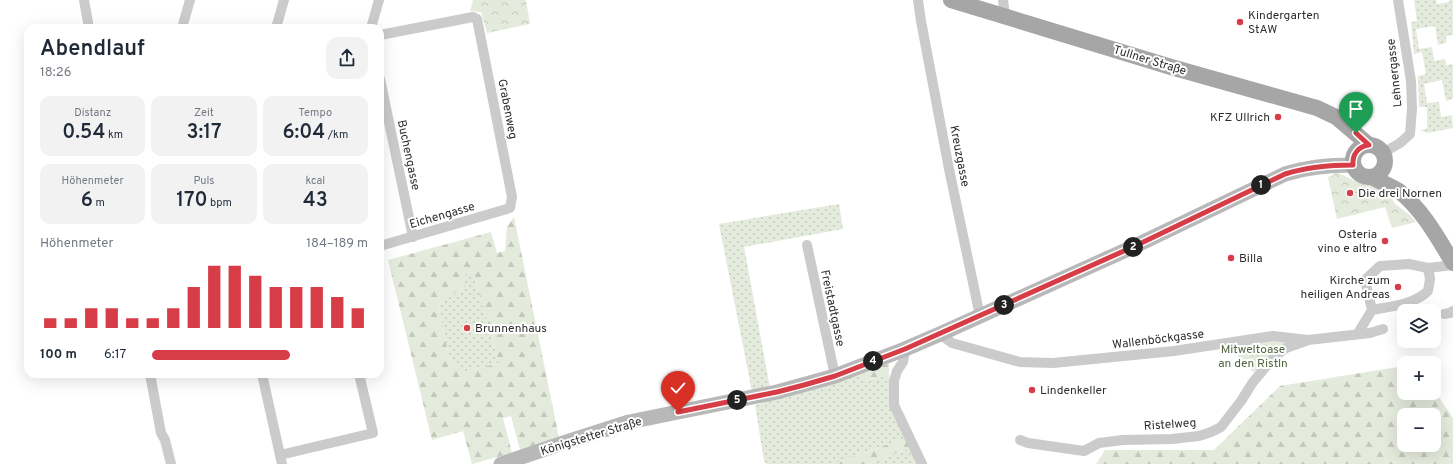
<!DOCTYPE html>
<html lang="de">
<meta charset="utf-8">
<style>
:root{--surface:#fff;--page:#f2f2f3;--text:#1f2937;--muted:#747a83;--accent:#d73d47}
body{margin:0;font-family:Overpass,sans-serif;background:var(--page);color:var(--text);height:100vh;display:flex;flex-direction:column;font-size:15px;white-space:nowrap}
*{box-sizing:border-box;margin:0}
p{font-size:13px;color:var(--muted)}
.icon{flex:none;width:22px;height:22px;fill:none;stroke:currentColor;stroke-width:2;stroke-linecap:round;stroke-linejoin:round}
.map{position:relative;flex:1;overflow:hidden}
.panel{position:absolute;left:24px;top:24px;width:360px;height:354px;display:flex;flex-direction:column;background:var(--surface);border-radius:12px;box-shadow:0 4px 16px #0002}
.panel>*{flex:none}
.tools{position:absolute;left:1397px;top:304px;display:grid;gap:8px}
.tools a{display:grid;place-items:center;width:44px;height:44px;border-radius:8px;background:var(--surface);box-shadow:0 4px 16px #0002;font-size:20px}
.pin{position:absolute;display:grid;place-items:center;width:34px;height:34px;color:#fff;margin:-41px -17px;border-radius:50% 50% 50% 0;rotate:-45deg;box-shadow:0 0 4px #0007}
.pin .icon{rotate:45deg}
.km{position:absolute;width:20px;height:20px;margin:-10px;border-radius:50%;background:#222;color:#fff;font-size:11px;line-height:20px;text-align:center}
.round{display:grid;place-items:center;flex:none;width:42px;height:42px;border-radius:12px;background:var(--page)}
.headline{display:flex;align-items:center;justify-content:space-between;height:68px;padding:0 16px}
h1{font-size:22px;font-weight:600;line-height:30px}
.stats{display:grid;grid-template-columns:repeat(3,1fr);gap:6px;height:68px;padding:4px 16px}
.stats div{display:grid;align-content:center;border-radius:10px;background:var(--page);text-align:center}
.stats b{font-size:20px;font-weight:600}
.stats small{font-size:11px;font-weight:400}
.stats p{font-size:11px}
.chart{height:112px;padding:8px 16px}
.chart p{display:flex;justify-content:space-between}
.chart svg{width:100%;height:72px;margin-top:4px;stroke:var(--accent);stroke-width:6}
ul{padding:0 16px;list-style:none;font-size:13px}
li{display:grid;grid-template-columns:64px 48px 1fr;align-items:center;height:30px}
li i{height:10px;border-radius:5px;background:var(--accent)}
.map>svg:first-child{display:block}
.grass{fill:url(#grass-dots)}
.forest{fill:url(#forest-firs);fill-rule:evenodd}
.park{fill:url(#park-crowns)}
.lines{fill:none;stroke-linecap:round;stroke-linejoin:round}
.street{stroke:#cbcbcb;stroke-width:10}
.secondary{stroke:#b8b8b8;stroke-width:15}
.primary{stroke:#a6a6a6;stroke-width:16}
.route-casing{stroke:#fff;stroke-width:8}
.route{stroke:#d73d47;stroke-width:5}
.poi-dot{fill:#d73d47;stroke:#fff;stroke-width:1.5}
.labels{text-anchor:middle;stroke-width:4;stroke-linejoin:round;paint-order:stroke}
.poi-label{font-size:12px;fill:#2e2e2e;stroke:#fff;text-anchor:start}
.street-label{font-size:12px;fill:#2e2e2e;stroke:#fff}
.park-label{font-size:12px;fill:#51663f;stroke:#fff}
</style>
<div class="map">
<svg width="1453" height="464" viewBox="0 0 1453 464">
<defs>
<pattern id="grass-dots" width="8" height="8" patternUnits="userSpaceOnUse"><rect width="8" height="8" fill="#e4eadc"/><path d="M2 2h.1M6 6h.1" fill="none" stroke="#c4c9bd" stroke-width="1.8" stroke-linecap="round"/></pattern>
<pattern id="forest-firs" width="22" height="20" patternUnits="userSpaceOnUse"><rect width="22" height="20" fill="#e4eadc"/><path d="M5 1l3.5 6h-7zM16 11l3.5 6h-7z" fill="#c4c9bd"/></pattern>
<pattern id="park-crowns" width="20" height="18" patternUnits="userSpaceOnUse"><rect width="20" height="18" fill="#e4eadc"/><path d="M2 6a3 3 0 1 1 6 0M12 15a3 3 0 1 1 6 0" fill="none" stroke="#c4c9bd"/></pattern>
</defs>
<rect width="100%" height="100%" fill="#fff"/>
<g class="grass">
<polygon points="1414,0 1436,0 1437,4 1450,2 1449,0 1453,0 1453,35 1446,36 1446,43 1438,45 1435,26 1416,29 1419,49 1432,47 1434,61 1445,59 1446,65 1453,64 1453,99 1446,101 1442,80 1424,84 1427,103 1439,102 1441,117 1452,115 1453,128 1427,133 1420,130 1427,129 1427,107 1419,107 1418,76 1426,74 1422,52 1414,54 1411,22 1417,21"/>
<polygon points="839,204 843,229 744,247 770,388 752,391 719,224"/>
<polygon points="473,272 499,363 460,373 449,357 438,304 465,287 462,275"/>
<polygon points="859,374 866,381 889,374 892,405 905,438 833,464 767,464 764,461 755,405"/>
<polygon points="910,448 917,464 867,464"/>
</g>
<g class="forest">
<path d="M514,217L559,438L520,450L511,416L503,418L512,453L472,464L463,431L432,440L388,260L491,232L497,253L505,251L507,227ZM473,272L499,363L460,373L449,357L438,304L465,287L462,275Z"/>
<polygon points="889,363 889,374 865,381 859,374"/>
<path d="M1404,366V393H1434V390L1453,418V464H1096L1105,450H1214L1280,386ZM1404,415H1434V445H1404Z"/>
<polygon points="905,438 910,448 867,464 833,464"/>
</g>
<g class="park">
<polygon points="473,0 526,0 530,24 487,33 481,12 470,11"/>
<polygon points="1336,172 1357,182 1371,183 1384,189 1390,195 1395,204 1410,215 1416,222 1392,228 1385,207 1337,219 1328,177 1333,175"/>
<polygon points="1272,341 1297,342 1273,354 1254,372 1238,361 1239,344"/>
</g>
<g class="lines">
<g class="street">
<polyline points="84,0 89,28"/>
<polyline points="918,0 921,21 949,169 980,316"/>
<polyline points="1003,0 1005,16"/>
<polyline points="182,28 190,0"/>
<polyline points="276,28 284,0"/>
<polyline points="371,28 379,0"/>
<polyline points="380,35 473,17 477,19 512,197 510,208 380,246"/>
<polyline points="380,79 413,237"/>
<polyline points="1383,153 1400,143 1410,134 1412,109 1411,81 1398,0"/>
<polyline points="807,245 835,376"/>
<path d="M1372,310C1392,306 1413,305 1428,291L1430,279L1428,268"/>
<polyline points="1444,314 1450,313 1453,311"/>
<polyline points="1358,333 1372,310 1365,280 1380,266 1409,264 1428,268 1453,265"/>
<polyline points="940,334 952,343 1020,362 1053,363 1174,351 1273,336 1308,340 1370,333 1383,329"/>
<polyline points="905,349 903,362 897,371 894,381 894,405 922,464"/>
<polyline points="150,374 161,433 165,440 171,464"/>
<polyline points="262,374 282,464"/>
<polyline points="1020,440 1028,443 1084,451 1099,443 1123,440 1172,439 1199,436 1211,432 1221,427 1241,401 1253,382 1274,357 1286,348 1306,341"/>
<polyline points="280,455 373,433 359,374"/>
</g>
<path class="secondary" d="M501,464L566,442L629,422L777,392L835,376L905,349L940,334L1135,246L1285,174C1307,167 1330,165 1353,165"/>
<g class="primary">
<polyline points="951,0 1171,67 1317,108 1336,117 1369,145"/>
<circle cx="1369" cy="161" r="16"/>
<path d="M1372,177C1380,182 1391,186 1399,191C1422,209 1438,238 1453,263"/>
</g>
</g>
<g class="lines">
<g class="route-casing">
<path id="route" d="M678,412L777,392L804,385L835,376L905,349L1135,246L1285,174C1307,167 1330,165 1353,165C1352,154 1359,146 1369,145L1356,133"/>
</g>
<use href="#route" class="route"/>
</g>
<g class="poi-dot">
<circle cx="1240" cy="22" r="4"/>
<circle cx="1278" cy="117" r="4"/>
<circle cx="1350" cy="193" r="4"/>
<circle cx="1385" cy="241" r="4"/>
<circle cx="1231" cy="258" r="4"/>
<circle cx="1398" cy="287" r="4"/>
<circle cx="467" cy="328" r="4"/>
<circle cx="1032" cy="390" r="4"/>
</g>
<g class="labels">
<g class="poi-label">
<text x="1248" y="19">Kindergarten<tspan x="1248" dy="14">StAW</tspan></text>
<text x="1270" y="121" text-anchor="end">KFZ Ullrich</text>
<text x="1358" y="197">Die drei Nornen</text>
<text x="1377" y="238" text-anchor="end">Osteria<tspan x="1377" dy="14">vino e altro</tspan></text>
<text x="1239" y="262">Billa</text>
<text x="1390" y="284" text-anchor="end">Kirche zum<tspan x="1390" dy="14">heiligen Andreas</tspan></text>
<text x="475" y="332">Brunnenhaus</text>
<text x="1040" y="394">Lindenkeller</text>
</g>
<g class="street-label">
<text transform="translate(1150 60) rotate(17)" y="4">Tullner Straße</text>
<text transform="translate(1394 73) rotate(-96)" y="4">Lehnergasse</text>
<text transform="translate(508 109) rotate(79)" y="4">Grabenweg</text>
<text transform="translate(409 155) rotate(78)" y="4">Buchengasse</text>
<text transform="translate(960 156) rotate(79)" y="4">Kreuzgasse</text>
<text transform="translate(442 215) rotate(-16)" y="4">Eichengasse</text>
<text transform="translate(833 308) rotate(78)" y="4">Freistadtgasse</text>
<text transform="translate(1158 339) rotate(-7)" y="4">Wallenböckgasse</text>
<text transform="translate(1170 424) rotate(-4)" y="4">Ristelweg</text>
<text transform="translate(591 436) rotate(-17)" y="4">Königstetter Straße</text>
</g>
<g class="park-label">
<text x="1253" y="353">Mitweltoase<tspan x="1253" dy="14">an den Ristln</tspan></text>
</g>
</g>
</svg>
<div class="tools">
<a><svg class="icon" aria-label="layers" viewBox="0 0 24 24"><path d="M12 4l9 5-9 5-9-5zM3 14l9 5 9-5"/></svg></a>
<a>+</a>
<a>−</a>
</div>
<div class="pin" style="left:1356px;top:133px;background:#1e9e55"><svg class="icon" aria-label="arrive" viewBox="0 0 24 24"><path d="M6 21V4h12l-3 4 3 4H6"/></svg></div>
<div class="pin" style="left:678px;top:412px;background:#d93025"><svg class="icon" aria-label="check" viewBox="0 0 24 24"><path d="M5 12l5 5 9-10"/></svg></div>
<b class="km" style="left:1261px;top:185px">1</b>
<b class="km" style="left:1133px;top:247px">2</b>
<b class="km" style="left:1004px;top:305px">3</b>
<b class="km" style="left:873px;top:361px">4</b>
<b class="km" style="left:737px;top:400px">5</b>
<section class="panel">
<div class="headline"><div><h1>Abendlauf</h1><p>18:26</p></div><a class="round"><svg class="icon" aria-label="share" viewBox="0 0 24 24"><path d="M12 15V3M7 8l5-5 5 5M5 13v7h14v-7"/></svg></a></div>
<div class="stats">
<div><p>Distanz</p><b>0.54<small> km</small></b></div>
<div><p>Zeit</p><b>3:17</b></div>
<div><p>Tempo</p><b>6:04<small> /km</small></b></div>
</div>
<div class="stats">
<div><p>Höhenmeter</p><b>6<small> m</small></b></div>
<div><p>Puls</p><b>170<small> bpm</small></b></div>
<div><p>kcal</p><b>43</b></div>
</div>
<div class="chart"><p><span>Höhenmeter</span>184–189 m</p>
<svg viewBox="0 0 160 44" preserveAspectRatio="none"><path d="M5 44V38M15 44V38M25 44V32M35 44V32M45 44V38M55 44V38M65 44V32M75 44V19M85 44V6M95 44V6M105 44V12M115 44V19M125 44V19M135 44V19M145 44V25M155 44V32"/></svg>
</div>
<ul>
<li><b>100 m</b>6:17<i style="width:64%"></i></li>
</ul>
</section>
</div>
